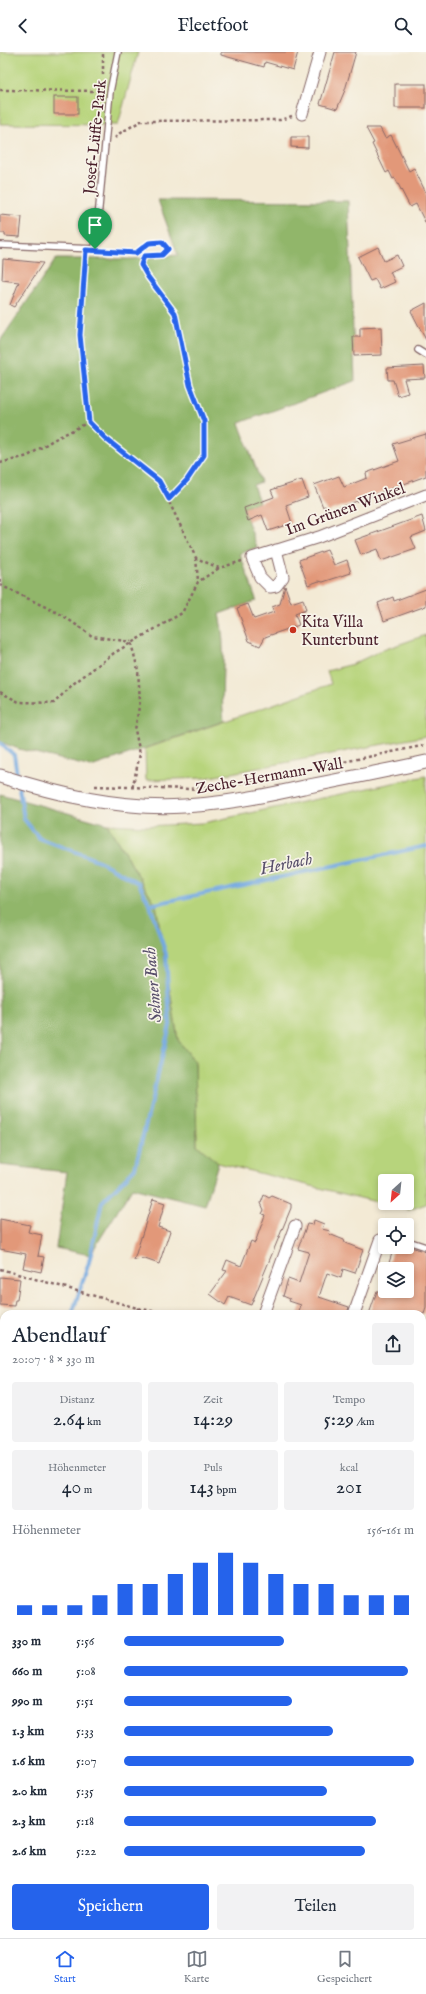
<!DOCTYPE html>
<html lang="de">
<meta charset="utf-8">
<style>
:root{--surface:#fff;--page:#f2f2f3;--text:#1f2937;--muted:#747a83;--line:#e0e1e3;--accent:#2563eb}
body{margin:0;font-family:"IM FELL English",serif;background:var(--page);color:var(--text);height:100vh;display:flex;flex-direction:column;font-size:15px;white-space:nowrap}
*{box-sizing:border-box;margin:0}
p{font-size:13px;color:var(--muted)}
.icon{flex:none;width:22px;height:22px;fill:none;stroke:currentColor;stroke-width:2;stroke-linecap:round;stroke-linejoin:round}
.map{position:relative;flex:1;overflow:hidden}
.side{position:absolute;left:0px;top:1258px;width:426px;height:628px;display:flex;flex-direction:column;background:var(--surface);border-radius:12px 12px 0 0;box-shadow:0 2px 6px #0003}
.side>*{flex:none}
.needle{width:26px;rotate:207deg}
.controls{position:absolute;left:378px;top:1122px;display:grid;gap:8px}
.controls a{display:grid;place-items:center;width:36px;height:36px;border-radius:4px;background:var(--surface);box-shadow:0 2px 6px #0003;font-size:20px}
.pin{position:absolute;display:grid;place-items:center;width:34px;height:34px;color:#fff;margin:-41px -17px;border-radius:50% 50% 50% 0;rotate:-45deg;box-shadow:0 0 4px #0007}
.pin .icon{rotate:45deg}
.round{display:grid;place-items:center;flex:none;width:42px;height:42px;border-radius:4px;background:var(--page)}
.head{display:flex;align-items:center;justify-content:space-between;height:68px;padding:0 12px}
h1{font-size:22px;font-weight:600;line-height:30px}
.stats{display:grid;grid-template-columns:repeat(3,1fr);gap:6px;height:68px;padding:4px 12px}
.stats div{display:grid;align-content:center;border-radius:4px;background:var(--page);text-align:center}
.stats b{font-size:20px;font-weight:600}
.stats small{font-size:11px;font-weight:400}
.stats p{font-size:11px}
.chart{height:112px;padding:8px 12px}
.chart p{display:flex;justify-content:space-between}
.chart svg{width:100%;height:72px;margin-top:4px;stroke:var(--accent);stroke-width:6}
.cta{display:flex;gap:8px;margin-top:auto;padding:8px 12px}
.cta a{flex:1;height:46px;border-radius:4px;background:var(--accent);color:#fff;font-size:16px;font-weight:600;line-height:46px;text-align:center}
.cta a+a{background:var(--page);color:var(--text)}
ul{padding:0 12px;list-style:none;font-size:13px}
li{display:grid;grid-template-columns:64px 48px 1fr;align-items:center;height:30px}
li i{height:10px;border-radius:5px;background:var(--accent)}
header{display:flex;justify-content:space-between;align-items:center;height:52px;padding:0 12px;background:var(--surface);font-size:18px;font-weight:600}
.menu{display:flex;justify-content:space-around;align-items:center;height:56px;border-top:1px solid var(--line);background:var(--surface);font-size:11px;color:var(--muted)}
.menu a{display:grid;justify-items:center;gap:2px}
.menu .selected{color:var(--accent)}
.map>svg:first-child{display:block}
.green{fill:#b7d47b;stroke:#807a53;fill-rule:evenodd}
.forest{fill:#91b66b;stroke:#6e6a4b}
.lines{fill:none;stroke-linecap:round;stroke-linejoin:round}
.stream{stroke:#73a9e1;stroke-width:4}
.building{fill:#e29879}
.service-casing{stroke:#856666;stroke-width:8}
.minor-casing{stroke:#856666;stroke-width:13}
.tertiary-casing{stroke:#856666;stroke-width:15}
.path{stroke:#856666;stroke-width:2.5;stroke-dasharray:3 3;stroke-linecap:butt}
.service{stroke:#fff;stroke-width:5.5}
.minor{stroke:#fff;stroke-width:11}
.tertiary{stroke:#fff;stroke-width:13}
.route-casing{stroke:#fff;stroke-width:8}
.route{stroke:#2563eb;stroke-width:5}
.poi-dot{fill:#c8321e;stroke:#f7f3e8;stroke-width:1.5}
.labels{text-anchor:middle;stroke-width:3.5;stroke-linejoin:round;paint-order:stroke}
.street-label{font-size:16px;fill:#4a1f2b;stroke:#f7f3e8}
.poi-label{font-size:16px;fill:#4a1f2b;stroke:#f7f3e8;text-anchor:start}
.water-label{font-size:17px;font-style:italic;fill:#584f6b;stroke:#f7f3e8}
</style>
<header><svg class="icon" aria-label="back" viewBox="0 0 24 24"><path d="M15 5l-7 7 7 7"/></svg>Fleetfoot<svg class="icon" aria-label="search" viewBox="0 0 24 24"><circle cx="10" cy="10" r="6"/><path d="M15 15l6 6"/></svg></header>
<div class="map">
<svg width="426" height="1886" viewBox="0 0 426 1886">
<rect width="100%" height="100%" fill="#f7f3e8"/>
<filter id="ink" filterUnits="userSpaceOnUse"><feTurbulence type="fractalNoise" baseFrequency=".025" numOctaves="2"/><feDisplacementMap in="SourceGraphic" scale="8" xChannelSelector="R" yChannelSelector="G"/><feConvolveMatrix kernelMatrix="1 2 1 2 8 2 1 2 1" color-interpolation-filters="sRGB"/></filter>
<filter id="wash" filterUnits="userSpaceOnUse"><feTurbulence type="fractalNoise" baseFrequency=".012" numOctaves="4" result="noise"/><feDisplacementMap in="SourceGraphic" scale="16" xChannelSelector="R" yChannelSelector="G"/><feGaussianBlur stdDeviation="0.9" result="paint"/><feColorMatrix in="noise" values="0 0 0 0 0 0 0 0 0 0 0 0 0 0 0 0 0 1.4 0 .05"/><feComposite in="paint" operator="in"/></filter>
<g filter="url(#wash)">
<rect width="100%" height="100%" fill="#f3ead5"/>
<g class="green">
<polygon points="0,0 138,0 118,73 0,72"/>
<polygon points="426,583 426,684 205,726 146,728 145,697 331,632 327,619 353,612 380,599"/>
<path d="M426,724V1152L409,1158L218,1111L197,1093L195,1010L178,988L156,853L107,772L147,774L203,771ZM385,1129H407V1151H385Z"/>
<polygon points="0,1539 4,1540 4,1636 0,1635"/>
<polygon points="4,1740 4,1788 0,1820 0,1771"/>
</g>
<g class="forest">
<path d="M158,148L348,149L355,329L239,371L261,430L253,433L259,450L243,456L257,495L240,502L256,547L255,549L219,562C228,598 219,634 224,669L91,715L19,697L0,690V289L56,207H132L178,203Z"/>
<polygon points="0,742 107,772 156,853 178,988 195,1010 197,1093 218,1111 205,1154 132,1136 90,1203 56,1196 67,1120 0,1113"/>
</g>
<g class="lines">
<g class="stream">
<polyline points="0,691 14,703 24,767 39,786 99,809 139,831 150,853 166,902 170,973 135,1116 102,1150 89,1210 72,1262"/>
<polyline points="150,853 426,794"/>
<polyline points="0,1837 4,1808"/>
</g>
</g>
<g id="blocks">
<g class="building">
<polygon points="221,0 298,0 293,18 265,10 264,15 221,3"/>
<polygon points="335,0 356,0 345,38 337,57 320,52"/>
<rect x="395" y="32" width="31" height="24"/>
<rect x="54" y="45" width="24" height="17"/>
<polygon points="366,76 380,76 385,86 391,83 409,119 414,116 426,141 426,172 416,152 410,155 395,126 393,127 389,119 386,121 372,92 374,91"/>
<polygon points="291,85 308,85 308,96 291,95"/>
<polygon points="0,163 22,165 20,185 5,184 5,181 0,181"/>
<polygon points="378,195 384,209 397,203 402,214 390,220 395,230 380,237 375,227 370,229 358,205"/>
<polygon points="3,207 43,211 14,255 10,253 19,230 2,228"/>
<polygon points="426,251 426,288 411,259"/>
<polygon points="381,275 382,303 354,304 353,285 360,285 360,276"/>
<polygon points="424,314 425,326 404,327 408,341 398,344 393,328 388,328 387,316"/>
<polygon points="426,382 426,424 327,460 325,454 323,455 314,433 339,424 344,435 367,426 366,421 399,409 393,392"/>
<polygon points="302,428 308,445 286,453 292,471 268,479 262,463 248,469 244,456 274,445 271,438"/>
<polygon points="422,464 426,479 411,485 416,497 381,509 377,497 361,503 355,488"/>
<polygon points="327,498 334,513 347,508 351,521 323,530 319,529 308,533 299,508"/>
<polygon points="285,534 291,551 303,547 306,558 295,562 299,573 265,585 260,594 249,589 237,556 248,552 254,567 274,560 272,555 280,552"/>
<polygon points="426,537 426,554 384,569 378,551 393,545 394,549"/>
<polygon points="264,1143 269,1146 272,1144 291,1152 291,1156 251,1253 229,1245 225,1253 210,1242 227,1219 223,1218 227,1208 241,1214 251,1189 255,1191 265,1163 262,1162 264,1158 261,1151"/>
<polygon points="153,1147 165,1151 158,1175 170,1179 159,1212 145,1207 134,1208"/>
<polygon points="0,1167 30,1173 28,1180 42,1183 38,1204 44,1205 41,1220 23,1216 26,1202 0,1197"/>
<polygon points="314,1168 324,1172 322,1177 330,1179 329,1182 344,1188 345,1191 363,1198 355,1221 343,1217 341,1226 327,1221 319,1245 349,1255 347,1262 298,1262 301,1253 289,1249 290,1247 283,1244 288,1227 299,1231 309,1200 298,1197 307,1172 313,1173"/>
<polygon points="394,1195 411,1195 426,1200 426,1256 424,1262 369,1262 377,1239 407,1239 407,1217 387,1217"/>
<polygon points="0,1225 20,1227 17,1248 15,1248 14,1254 0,1253"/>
</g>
</g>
</g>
<g filter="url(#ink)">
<use href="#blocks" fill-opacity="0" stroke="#856666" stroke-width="1"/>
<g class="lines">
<g class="service-casing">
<g id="service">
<polyline points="0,193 95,197 110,40 118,0"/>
<polyline points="418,298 426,303"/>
<polyline points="411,1190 426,1195"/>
</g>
</g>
<g class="minor-casing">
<g id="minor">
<polyline points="302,62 320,0"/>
<polyline points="276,498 283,525 276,534 270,535 260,525 252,506 319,485 426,443"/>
<polyline points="263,1262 295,1174"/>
<polyline points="354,1262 380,1188"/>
<polyline points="422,1324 426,1325"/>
<polyline points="422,1370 426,1375"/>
<polyline points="0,1458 4,1459"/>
<polyline points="422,1557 426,1558"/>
<polyline points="0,1702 4,1702"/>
<polyline points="422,1796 426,1796"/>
<polyline points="121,1886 122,1882"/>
<polyline points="369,1886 369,1882"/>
</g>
</g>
<g class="tertiary-casing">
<path id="tertiary" d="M0,724C59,743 121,758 184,754C225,752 265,744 304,735C345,727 385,719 426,710"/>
</g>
<g class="path">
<polyline points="103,23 103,0"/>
<polyline points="0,38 101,39"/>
<polyline points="115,86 120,81 141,69 280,68 292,64"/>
<path d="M104,198C124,200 143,204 162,203L168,197L162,189L149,191L136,201"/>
<polyline points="86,204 80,283 89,370 106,387 159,429 196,506 219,516 242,509"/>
<polyline points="144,204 141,213 148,225 175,261 190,333 204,369 204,403 187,428 169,447"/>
<polyline points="0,411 28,404 53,388 89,370"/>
<polyline points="196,506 198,529"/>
<polyline points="0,527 2,533"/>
<polyline points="0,533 62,563 92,584 131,590"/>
<polyline points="131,591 138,618 140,649 135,678 140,702 132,737"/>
<polyline points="0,640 19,650 54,651 73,632 114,601 182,561 198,530 219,516"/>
<polyline points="95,734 189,737 246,730 426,693"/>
<polyline points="0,1217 137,1256 167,1262"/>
<polyline points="137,1256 143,1262"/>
<polyline points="422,1280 426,1281"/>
<polyline points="0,1339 4,1340"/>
<polyline points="422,1341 426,1342"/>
<polyline points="0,1676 4,1678"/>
<polyline points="7,1886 8,1882"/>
</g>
<use href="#service" class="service"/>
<use href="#minor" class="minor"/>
<use href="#tertiary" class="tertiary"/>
</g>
</g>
<g class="lines" filter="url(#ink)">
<g class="route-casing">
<polygon id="route" points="162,190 168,197 162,203 144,204 141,213 148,225 175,261 190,333 204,369 204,403 187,428 169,447 159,429 106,387 89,370 80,283 86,198 136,201 149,191"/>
</g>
<use href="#route" class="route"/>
</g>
<circle class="poi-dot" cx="293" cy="578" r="4"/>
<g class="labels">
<g class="street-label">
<text transform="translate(94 85) rotate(-84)" y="6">Josef-Lüffe-Park</text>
<text transform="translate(345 456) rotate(-20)" y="6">Im Grünen Winkel</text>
<text transform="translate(269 723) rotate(-10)" y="6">Zeche-Hermann-Wall</text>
</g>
<g class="poi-label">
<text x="301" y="575">Kita Villa<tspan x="301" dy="18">Kunterbunt</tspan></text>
</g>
<g class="water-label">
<text transform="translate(286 811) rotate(-12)" y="6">Herbach</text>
<text transform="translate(152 933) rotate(-95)" y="6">Selmer Bach</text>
</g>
</g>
</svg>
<div class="controls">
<a><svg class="needle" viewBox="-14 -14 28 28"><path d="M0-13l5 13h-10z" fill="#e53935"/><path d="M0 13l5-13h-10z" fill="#747a83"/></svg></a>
<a><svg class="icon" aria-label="locate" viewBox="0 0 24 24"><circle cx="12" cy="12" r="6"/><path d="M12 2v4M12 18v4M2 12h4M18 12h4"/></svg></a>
<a><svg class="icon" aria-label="layers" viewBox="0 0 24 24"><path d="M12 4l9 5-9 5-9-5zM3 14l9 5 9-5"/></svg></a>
</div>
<div class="pin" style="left:95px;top:197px;background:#1e9e55"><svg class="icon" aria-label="arrive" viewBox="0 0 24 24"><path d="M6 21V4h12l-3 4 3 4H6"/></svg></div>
<section class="side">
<div class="head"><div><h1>Abendlauf</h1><p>20:07 · 8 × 330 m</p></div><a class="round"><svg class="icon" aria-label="share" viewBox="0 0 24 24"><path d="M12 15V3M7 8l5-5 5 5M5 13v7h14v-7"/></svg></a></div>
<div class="stats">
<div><p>Distanz</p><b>2.64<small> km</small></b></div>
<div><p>Zeit</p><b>14:29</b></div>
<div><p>Tempo</p><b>5:29<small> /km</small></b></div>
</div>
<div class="stats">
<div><p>Höhenmeter</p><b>40<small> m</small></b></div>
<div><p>Puls</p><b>143<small> bpm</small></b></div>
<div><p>kcal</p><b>201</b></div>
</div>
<div class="chart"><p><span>Höhenmeter</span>156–161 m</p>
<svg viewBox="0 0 160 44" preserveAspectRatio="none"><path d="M5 44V38M15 44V38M25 44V38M35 44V32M45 44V25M55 44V25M65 44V19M75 44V12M85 44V6M95 44V12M105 44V19M115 44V25M125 44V25M135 44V32M145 44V32M155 44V32"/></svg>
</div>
<ul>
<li><b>330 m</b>5:56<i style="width:55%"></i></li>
<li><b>660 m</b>5:08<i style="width:98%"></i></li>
<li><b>990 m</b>5:51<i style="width:58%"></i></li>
<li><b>1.3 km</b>5:33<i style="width:72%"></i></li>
<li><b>1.6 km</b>5:07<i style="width:100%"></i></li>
<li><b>2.0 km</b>5:35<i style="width:70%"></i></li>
<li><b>2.3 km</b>5:18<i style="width:87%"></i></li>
<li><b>2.6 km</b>5:22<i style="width:83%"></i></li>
</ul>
<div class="cta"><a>Speichern</a><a>Teilen</a></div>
</section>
</div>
<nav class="menu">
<a class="selected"><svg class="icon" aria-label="home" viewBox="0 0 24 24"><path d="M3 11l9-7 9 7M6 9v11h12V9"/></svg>Start</a>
<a><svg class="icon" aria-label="map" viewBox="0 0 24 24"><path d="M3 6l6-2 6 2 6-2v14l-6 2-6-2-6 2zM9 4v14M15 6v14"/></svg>Karte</a>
<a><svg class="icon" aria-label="saved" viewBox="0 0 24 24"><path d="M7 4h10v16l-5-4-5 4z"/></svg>Gespeichert</a>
</nav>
